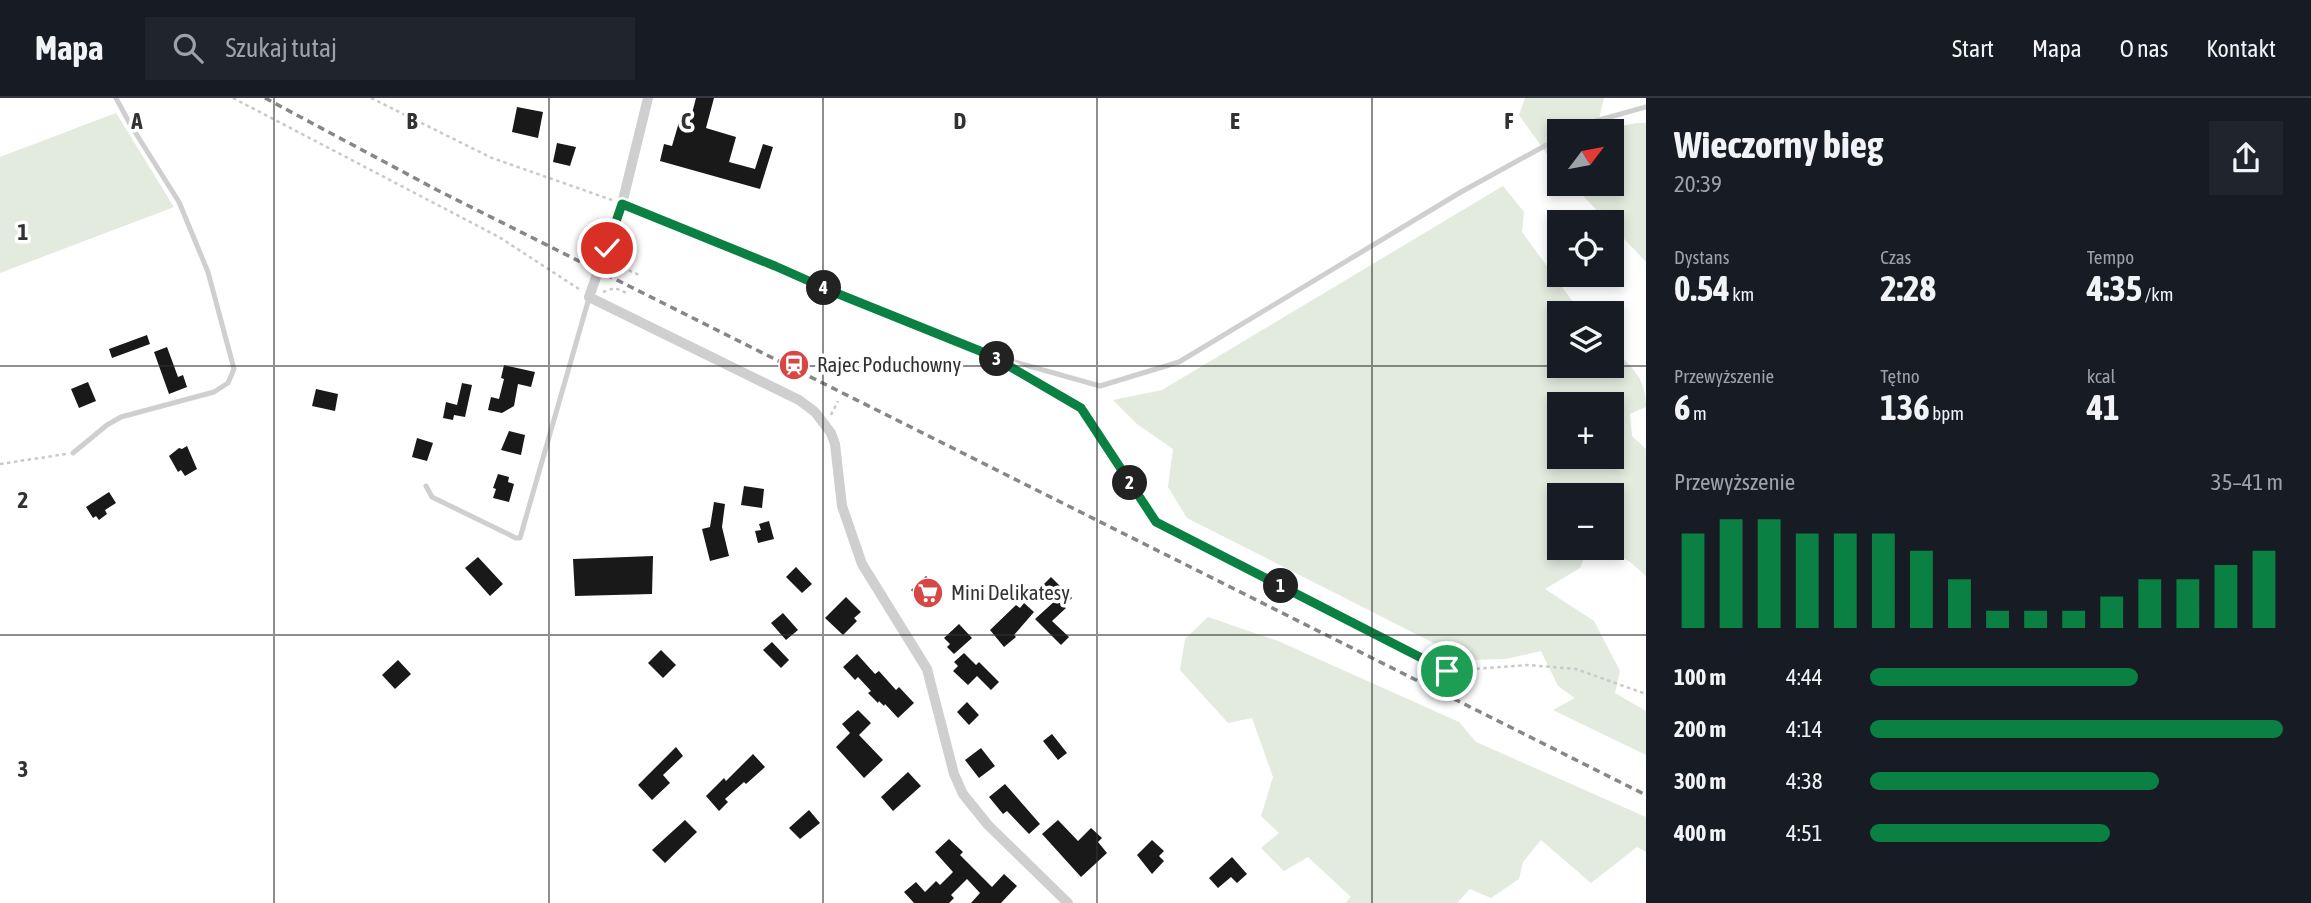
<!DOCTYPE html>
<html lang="pl">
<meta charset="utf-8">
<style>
:root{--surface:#171b24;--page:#20242c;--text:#f1f3f6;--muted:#9ea1a6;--line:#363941;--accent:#0b8043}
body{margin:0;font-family:"Asap Condensed",sans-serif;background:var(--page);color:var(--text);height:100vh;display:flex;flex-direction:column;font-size:26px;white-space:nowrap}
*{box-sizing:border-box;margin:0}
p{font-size:23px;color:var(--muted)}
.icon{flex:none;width:38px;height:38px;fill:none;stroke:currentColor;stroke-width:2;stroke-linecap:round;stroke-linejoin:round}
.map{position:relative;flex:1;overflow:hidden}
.drawer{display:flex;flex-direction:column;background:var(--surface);width:665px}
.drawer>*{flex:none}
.needle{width:46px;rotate:58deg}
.controls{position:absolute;left:1547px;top:21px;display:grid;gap:14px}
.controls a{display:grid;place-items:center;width:77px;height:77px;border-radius:0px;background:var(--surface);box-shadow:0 4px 10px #0003;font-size:35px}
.pin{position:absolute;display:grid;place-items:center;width:60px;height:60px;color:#fff;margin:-30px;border:4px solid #fff;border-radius:50%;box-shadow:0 2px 7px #0007}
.km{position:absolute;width:35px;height:35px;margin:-18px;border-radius:50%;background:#222;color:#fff;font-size:19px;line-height:35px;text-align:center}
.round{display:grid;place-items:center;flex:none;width:74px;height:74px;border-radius:0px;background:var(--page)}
.summary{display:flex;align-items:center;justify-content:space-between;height:119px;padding:0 28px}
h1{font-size:38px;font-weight:700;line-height:52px}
.metrics{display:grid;grid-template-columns:repeat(3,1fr);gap:10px;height:119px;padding:7px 28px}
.metrics div{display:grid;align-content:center}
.metrics b{font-size:35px;font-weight:700}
.metrics small{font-size:19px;font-weight:400}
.metrics p{font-size:19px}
.chart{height:196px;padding:14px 28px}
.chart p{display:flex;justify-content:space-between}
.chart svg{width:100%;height:126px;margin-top:7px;stroke:var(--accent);stroke-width:6}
ul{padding:0 28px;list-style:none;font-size:23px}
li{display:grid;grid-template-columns:112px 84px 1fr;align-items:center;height:52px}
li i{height:18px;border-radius:9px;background:var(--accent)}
header{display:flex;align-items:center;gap:42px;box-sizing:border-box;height:98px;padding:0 35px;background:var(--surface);border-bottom:2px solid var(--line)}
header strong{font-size:33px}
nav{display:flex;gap:38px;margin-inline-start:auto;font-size:24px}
.search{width:490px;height:63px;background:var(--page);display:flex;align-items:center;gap:18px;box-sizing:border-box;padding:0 24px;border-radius:0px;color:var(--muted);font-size:26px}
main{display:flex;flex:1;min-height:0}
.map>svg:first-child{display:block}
.green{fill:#e3eade;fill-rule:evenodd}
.building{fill:#191919}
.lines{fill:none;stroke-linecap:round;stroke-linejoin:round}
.path{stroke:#c9c9c9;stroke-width:2.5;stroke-dasharray:3.5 3.5;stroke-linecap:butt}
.lane{stroke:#cfcfcf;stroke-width:5}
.street{stroke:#cfcfcf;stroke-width:10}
.rail{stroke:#878787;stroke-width:3.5;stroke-dasharray:7 5;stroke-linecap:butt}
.route-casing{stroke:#fff;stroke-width:14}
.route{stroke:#0b8043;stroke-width:9}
.grid{fill:none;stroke:#323232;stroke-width:2;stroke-opacity:0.55}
.labels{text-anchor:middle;stroke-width:7;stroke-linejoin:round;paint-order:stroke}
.poi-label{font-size:21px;fill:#323232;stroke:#fff;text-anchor:start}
.grid-label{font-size:23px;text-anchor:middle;font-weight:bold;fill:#323232;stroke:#fff;stroke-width:7;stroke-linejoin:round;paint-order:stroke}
</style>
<header>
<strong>Mapa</strong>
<div class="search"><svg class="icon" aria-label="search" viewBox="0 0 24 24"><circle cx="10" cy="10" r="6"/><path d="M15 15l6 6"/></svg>Szukaj tutaj</div>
<nav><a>Start</a><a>Mapa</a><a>O nas</a><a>Kontakt</a></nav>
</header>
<main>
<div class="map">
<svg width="1646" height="805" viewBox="0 0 1646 805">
<rect width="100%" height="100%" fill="#fff"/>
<g class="green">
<polygon points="1525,0 1604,0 1596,33 1559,33 1559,73 1519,17"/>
<polygon points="116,15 174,109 0,175 0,59"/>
<polygon points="1636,25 1646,25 1646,164 1612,128 1612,124 1608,124 1572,86 1612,86 1612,33 1597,33"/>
<path d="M1503,88L1524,114L1522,134L1581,215H1559V268H1612V249C1632,270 1646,279 1646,309L1630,316L1632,338L1646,351V478L1630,464L1604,450H1612V397H1559V450H1588L1580,470L1545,491L1594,523L1620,573L1615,595L1646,613V657L1553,612L1575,600L1558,588L1541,553L1506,561L1467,562L1187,420L1168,389L1173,351L1137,326L1113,302L1162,292ZM1612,306V359H1559V306Z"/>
<polygon points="1208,519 1278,543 1459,624 1476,644 1646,719 1646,754 1637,749 1591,785 1541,742 1523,764 1519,781 1491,800 1470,791 1457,805 1345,805 1351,799 1308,759 1284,773 1261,750 1279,735 1261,718 1273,679 1252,620 1228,625 1180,572 1185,541"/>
</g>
<g class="building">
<polygon points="696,0 714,0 706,30 736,39 729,64 755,71 763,46 773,49 760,91 660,63 664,46 672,48 679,24 689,27"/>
<polygon points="517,9 543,14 538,40 512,34"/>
<polygon points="557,45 576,49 570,68 553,64"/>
<polygon points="147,237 150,246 112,260 109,251"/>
<polygon points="167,249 178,279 183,277 187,289 169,296 154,254"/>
<polygon points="504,267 535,274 531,289 518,286 514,308 502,315 488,312 491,299 499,301 504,281 501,280"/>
<polygon points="88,284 96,303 79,310 71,291"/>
<polygon points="462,285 472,287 465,319 454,317 453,322 443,320 446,304 457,307"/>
<polygon points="316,291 338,296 335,313 312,308"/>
<polygon points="509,333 525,337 521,357 501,352"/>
<polygon points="417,340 433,345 427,363 412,359"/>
<polygon points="187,348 197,371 185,378 181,372 178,374 169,358 179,350 182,351"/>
<polygon points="498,376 509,379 508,384 514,386 509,404 493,400 496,391 493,390"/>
<polygon points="744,388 764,391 762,410 741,407"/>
<polygon points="109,394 116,405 105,412 107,416 99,422 96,418 93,420 86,409"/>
<polygon points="714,404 725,406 722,429 729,458 710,463 702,431 710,429"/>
<polygon points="769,423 774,441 758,445 755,433 761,432 759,426"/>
<polygon points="653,458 652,496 575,498 573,461"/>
<polygon points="478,459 503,486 490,498 465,470"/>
<polygon points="796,469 812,486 802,495 786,479"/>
<polygon points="926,478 934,486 931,488 940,498 931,507 922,498 919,500 911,492"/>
<polygon points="1051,479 1072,500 1064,508 1066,510 1052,523 1069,539 1061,547 1035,521 1057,501 1043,487"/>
<polygon points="846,499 861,514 854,520 857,523 843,537 825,520"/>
<polygon points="1024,505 1034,514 1014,537 1016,539 1004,549 990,532 1016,507 1020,510"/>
<polygon points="783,515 798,532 786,542 771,525"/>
<polygon points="959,526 972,540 954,556 947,549 950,546 944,540"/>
<polygon points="772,544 789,562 781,570 763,552"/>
<polygon points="661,552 676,567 663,580 648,565"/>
<polygon points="964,555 976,567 979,564 999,584 991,592 977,578 968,587 953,573 958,568 954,564"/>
<polygon points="857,556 875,576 879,573 896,592 899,589 914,605 898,620 885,606 884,608 879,603 878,605 868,595 871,593 858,579 855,582 843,569"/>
<polygon points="398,562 411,576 395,591 382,577"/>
<polygon points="967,604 979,617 969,627 957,614"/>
<polygon points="858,612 871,625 859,637 883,662 864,680 836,649 850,635 842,626"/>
<polygon points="1052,636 1067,655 1058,662 1043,643"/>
<polygon points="676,649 683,658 663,677 670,685 652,702 638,687"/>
<polygon points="981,650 995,668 979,680 965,662"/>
<polygon points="753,656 765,669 746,686 744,684 725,701 728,704 719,713 706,698 724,680 726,683"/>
<polygon points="908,674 921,688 893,713 881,699"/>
<polygon points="1005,686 1040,726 1029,736 1007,713 1003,716 989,699"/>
<polygon points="809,712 820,725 800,741 789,730"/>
<polygon points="685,722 697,734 665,765 652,752"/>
<polygon points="1058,722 1078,743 1091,730 1102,740 1098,744 1107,755 1081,779 1042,736"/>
<polygon points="949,741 963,754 960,757 992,789 1004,776 1017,788 1001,805 971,805 980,795 967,781 951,797 954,800 949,805 914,805 904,794 916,784 925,794 936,783 940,787 953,774 935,754"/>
<polygon points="1152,742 1164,753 1159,758 1164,763 1152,776 1137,757"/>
<polygon points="1232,759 1247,776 1237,785 1231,779 1218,790 1209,780"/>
</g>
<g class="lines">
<g class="path">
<polyline points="233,0 499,139 579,191"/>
<polyline points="371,0 492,60 612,102"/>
<polyline points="614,158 624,170 639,177"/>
<polyline points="603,194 615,190 629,196"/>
<polyline points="1023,276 1081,310 1156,424 1447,573 1528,567 1576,571 1646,596"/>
<polyline points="831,317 838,303"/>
<polyline points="0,366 66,356"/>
</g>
<g class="lane">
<polyline points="1571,33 1581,27 1646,9"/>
<polyline points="622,106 990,257 1100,288 1179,264 1461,94 1559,40"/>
<polyline points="73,355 107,327 121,319 214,294 228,285 234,271 208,174 179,104 130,26 116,0"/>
<polyline points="426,388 432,399 516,440 520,440 589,200"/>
</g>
<polyline class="street" points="648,0 622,106 589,199 799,302 815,314 831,335 835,346 842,408 862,466 927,571 954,676 963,696 988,727 1068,805"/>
<polyline class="rail" points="265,0 437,92 1646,697"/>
</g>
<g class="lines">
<g class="route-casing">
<polyline id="route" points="607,150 622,106 775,168 836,195 990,257 1081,310 1156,424 1447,573"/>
</g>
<use href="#route" class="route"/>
</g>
<path class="grid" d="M274,0V805M549,0V805M823,0V805M1097,0V805M1372,0V805M0,268H1646M0,537H1646"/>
<defs>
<g id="station-disc" transform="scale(1.575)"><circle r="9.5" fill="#d74845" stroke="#fff"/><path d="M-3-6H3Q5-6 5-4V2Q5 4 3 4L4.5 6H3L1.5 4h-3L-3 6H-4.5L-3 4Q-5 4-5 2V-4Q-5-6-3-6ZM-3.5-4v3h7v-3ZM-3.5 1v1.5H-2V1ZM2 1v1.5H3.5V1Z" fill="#fff"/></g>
<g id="supermarket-disc" transform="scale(1.575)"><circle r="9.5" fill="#d74845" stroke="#fff"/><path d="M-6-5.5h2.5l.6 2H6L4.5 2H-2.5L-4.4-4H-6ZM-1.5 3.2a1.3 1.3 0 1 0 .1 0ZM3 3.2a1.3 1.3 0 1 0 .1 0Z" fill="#fff"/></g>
</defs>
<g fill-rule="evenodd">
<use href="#station-disc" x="794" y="267"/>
<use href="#supermarket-disc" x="928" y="495"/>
</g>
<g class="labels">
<g class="poi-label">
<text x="817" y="274">Rajec Poduchowny</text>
<text x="951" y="502">Mini Delikatesy</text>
</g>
</g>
<g class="grid-label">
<text x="137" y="31">A</text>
<text x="412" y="31">B</text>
<text x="686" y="31">C</text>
<text x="960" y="31">D</text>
<text x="1235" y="31">E</text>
<text x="1509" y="31">F</text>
<text x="23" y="142">1</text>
<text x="23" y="410">2</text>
<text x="23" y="679">3</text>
</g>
</svg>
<div class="controls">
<a><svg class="needle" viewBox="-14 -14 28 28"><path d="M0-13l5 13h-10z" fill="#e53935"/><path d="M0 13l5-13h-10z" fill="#9ea1a6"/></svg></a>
<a><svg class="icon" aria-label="locate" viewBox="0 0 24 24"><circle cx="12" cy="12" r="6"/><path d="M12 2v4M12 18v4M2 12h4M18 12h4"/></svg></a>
<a><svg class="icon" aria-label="layers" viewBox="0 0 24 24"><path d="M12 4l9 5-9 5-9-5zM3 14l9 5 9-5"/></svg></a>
<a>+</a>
<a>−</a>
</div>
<div class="pin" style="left:1447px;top:573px;background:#1e9e55"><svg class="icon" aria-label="arrive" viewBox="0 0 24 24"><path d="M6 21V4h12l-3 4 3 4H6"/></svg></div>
<div class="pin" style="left:607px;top:150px;background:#d93025"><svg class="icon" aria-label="check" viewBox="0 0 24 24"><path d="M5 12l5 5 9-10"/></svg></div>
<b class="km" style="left:1281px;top:488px">1</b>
<b class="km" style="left:1130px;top:385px">2</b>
<b class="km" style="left:997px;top:261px">3</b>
<b class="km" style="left:824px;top:190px">4</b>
</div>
<section class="drawer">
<div class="summary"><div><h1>Wieczorny bieg</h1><p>20:39</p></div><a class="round"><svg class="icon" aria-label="share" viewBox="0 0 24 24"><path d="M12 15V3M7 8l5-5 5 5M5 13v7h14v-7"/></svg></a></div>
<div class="metrics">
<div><p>Dystans</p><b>0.54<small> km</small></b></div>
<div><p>Czas</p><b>2:28</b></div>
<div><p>Tempo</p><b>4:35<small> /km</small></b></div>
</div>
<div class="metrics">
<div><p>Przewyższenie</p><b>6<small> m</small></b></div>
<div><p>Tętno</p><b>136<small> bpm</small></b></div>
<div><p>kcal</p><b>41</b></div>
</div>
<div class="chart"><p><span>Przewyższenie</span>35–41 m</p>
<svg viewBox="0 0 160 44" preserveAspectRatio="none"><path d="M5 44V11M15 44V6M25 44V6M35 44V11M45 44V11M55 44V11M65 44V17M75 44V27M85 44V38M95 44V38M105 44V38M115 44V33M125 44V27M135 44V27M145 44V22M155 44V17"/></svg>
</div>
<ul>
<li><b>100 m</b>4:44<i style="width:65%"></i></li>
<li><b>200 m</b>4:14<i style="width:100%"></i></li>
<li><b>300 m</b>4:38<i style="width:70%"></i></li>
<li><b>400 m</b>4:51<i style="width:58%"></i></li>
</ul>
</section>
</main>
